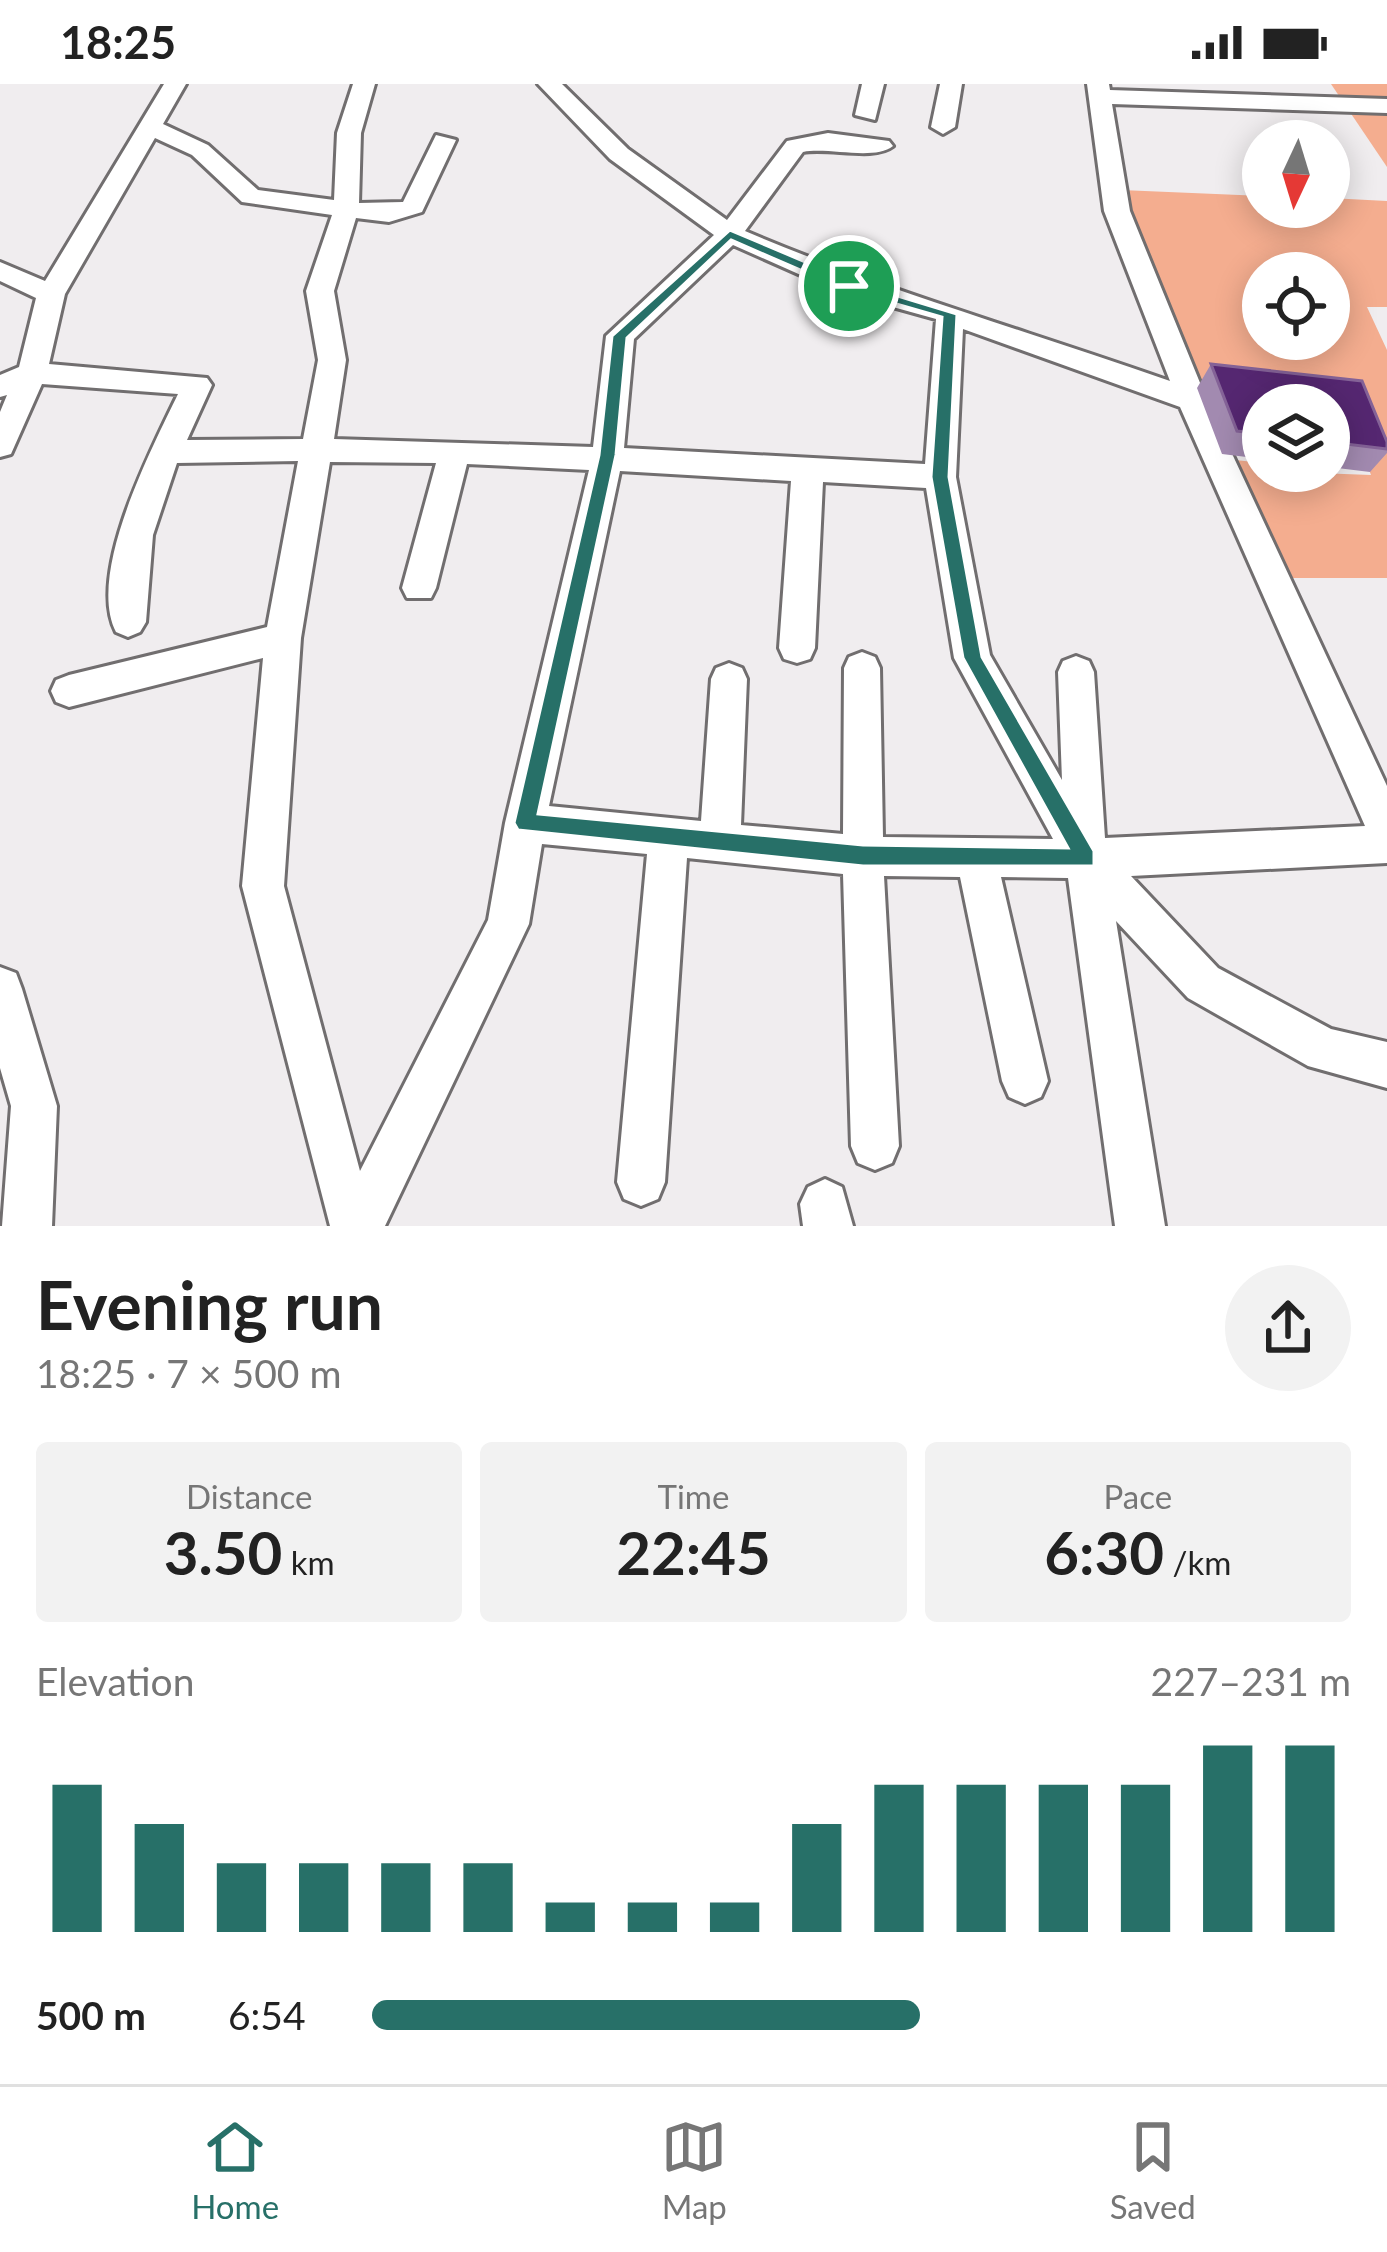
<!DOCTYPE html>
<meta charset="utf-8">
<style>
:root{--surface:#fff;--page:#f2f2f2;--text:#222;--muted:#767676;--line:#e0e0e0;--accent:#277068}
body{margin:0;font-family:Lato,sans-serif;background:var(--page);color:var(--text);height:100vh;display:flex;flex-direction:column;font-size:45px;white-space:nowrap}
*{box-sizing:border-box;margin:0}
p{font-size:39px;color:var(--muted)}
.icon{flex:none;width:66px;height:66px;fill:none;stroke:currentColor;stroke-width:2;stroke-linecap:round;stroke-linejoin:round}
.map{position:relative;height:1142px;overflow:hidden}
.details{display:flex;flex-direction:column;background:var(--surface);flex:1}
.details>*{flex:none}
.needle{width:78px;rotate:184deg}
.fabs{position:absolute;left:1242px;top:36px;display:grid;gap:24px}
.fabs a{display:grid;place-items:center;width:108px;height:108px;border-radius:50%;background:var(--surface);box-shadow:0 6px 30px #0003;font-size:60px}
.pin{position:absolute;display:grid;place-items:center;width:102px;height:102px;color:#fff;margin:-51px;border:6px solid #fff;border-radius:50%;box-shadow:0 3px 12px #0007}
.round{display:grid;place-items:center;flex:none;width:126px;height:126px;border-radius:63px;background:var(--page)}
.headline{display:flex;align-items:center;justify-content:space-between;height:204px;padding:0 36px}
h1{font-size:66px;font-weight:700;line-height:90px}
.metrics{display:grid;grid-template-columns:repeat(3,1fr);gap:18px;height:204px;padding:12px 36px}
.metrics div{display:grid;align-content:center;border-radius:12px;background:var(--page);text-align:center}
.metrics b{font-size:60px;font-weight:700}
.metrics small{font-size:33px;font-weight:400}
.metrics p{font-size:33px}
.chart{height:336px;padding:24px 36px}
.chart p{display:flex;justify-content:space-between}
.chart svg{width:100%;height:216px;margin-top:12px;stroke:var(--accent);stroke-width:6}
ul{padding:0 36px;list-style:none;font-size:39px}
li{display:grid;grid-template-columns:192px 144px 1fr;align-items:center;height:90px}
li i{height:30px;border-radius:15px;background:var(--accent)}
.status{display:flex;justify-content:space-between;align-items:center;height:84px;padding:0 60px;background:var(--surface);direction:ltr}
.status svg{height:33px;fill:currentColor}
.menu{display:flex;justify-content:space-around;align-items:center;height:168px;border-top:3px solid var(--line);background:var(--surface);font-size:33px;color:var(--muted)}
.menu a{display:grid;justify-items:center;gap:6px}
.menu .active{color:var(--accent)}
.map>svg:first-child{display:block}
.green{fill:#f4ad8f;fill-rule:evenodd}
.lines{fill:none;stroke-linecap:round;stroke-linejoin:round}
.minor-casing{stroke:#716e6f;stroke-width:6}
.minor{fill:#fff;fill-rule:evenodd}
.wall{fill:#a28ab0}
.building{fill:#552771;stroke:#846297;stroke-width:3}
.route{fill:#277068;stroke:#fff;stroke-width:3;fill-rule:evenodd}
</style>
<div class="status"><b>18:25</b><svg viewBox="0 0 49 12"><path d="M0 12V9h3v3zM5 12V6h3v6zM10 12V3h3v9zM15 12V0h3v12zM26 1h20v11H26zM47 4h2v5h-2z"/></svg></div>
<div class="map">
<svg width="1387" height="1142" viewBox="0 0 1387 1142">
<rect width="100%" height="100%" fill="#f0edef"/>
<g class="green">
<polygon points="1331,0 1387,0 1387,83"/>
<path d="M1121,106L1263,112V123H1329V114L1387,117V223H1367L1387,266V494H1285L1226,375L1263,379V387L1371,391L1344,316L1196,301ZM1263,189H1329V255H1263Z"/>
</g>
<g class="lines">
<g class="minor-casing">
<g id="minor">
<path d="M164,0H186L163,40L208,61L258,106L334,116L337,49L353,0H375L361,49L359,119L403,118L436,51L456,56L422,128L389,138L356,134L334,207L346,276L334,355L593,363L606,252L714,151L610,75L538,0H562L628,65L727,136L787,57L828,49L889,57L893,62C874,77 829,63 803,68L745,147C883,206 1028,247 1170,297L1104,127L1087,0H1109L1110,6L1387,15V29L1112,20L1130,127L1207,316L1387,702V779L1131,792L1218,884L1331,945L1387,958V1004L1308,982L1188,914L1116,837L1165,1142H1115L1068,794L1001,793L1048,997L1041,1013L1025,1020L1009,1013L1002,997L960,793L884,792L899,1062L892,1079L875,1086L858,1079L851,1062L843,790L687,774L665,1098L658,1115L641,1122L624,1115L617,1098L647,770L542,760L529,840L385,1142H330L242,802L263,574L69,623L56,618L51,607L56,596L69,591L267,543L298,377L177,379L153,451L146,538L140,548L128,553L116,548C86,490 152,364 178,310L42,300L11,370L0,373V328L7,311L0,313V291L19,283L36,214L0,197V178L45,197ZM155,54L192,71L242,118L332,131L306,207L318,276L303,355L187,356L212,301L207,294L49,280L65,210ZM733,161L839,208L936,235L925,380L624,364L634,255ZM963,245L1180,323L1365,742L1105,754L1094,588L1089,577L1076,572L1063,577L1058,588L1062,696L990,571L956,393ZM330,378L436,379L402,504L407,514H431L436,504L467,380L589,386L505,739L488,836L360,1087L284,802L301,554ZM620,387L791,397L779,564L784,575L797,579L810,575L815,564L823,398L926,404L954,574L1053,755L883,753L880,584L875,573L862,568L849,573L844,584L843,750L741,741L747,595L742,584L729,579L716,584L711,595L701,737L549,722Z"/>
<polygon points="862,0 884,0 875,36 855,31"/>
<polygon points="940,0 962,0 955,43 943,50 931,43"/>
<polygon points="0,883 16,889 22,905 57,1022 52,1142 2,1142 11,1022 0,984"/>
<polygon points="825,1095 842,1103 853,1142 803,1142 800,1120 808,1103"/>
</g>
</g>
<use href="#minor" class="minor"/>
</g>
<polygon class="wall" points="1211,280 1362,297 1387,358 1387,369 1370,388 1329,383 1329,321 1263,321 1263,375 1222,370 1197,304"/>
<polygon class="building" points="1211,280 1362,297 1387,358 1387,365 1329,358 1329,321 1263,321 1263,350 1237,347"/>
<path class="route" d="M730,146L855,199L957,230L949,393L982,573L1094,767V782H863L518,746L514,739L599,371L612,252ZM731,156L844,205L942,233L931,393L963,574L1068,764L863,761L538,730L616,371L627,254Z"/>
</svg>
<div class="fabs">
<a><svg class="needle" viewBox="-14 -14 28 28"><path d="M0-13l5 13h-10z" fill="#e53935"/><path d="M0 13l5-13h-10z" fill="#767676"/></svg></a>
<a><svg class="icon" aria-label="locate" viewBox="0 0 24 24"><circle cx="12" cy="12" r="6"/><path d="M12 2v4M12 18v4M2 12h4M18 12h4"/></svg></a>
<a><svg class="icon" aria-label="layers" viewBox="0 0 24 24"><path d="M12 4l9 5-9 5-9-5zM3 14l9 5 9-5"/></svg></a>
</div>
<div class="pin" style="left:849px;top:202px;background:#1e9e55"><svg class="icon" aria-label="arrive" viewBox="0 0 24 24"><path d="M6 21V4h12l-3 4 3 4H6"/></svg></div>
</div>
<section class="details">
<div class="headline"><div><h1>Evening run</h1><p>18:25 · 7 × 500 m</p></div><a class="round"><svg class="icon" aria-label="share" viewBox="0 0 24 24"><path d="M12 15V3M7 8l5-5 5 5M5 13v7h14v-7"/></svg></a></div>
<div class="metrics">
<div><p>Distance</p><b>3.50<small> km</small></b></div>
<div><p>Time</p><b>22:45</b></div>
<div><p>Pace</p><b>6:30<small> /km</small></b></div>
</div>
<div class="chart"><p><span>Elevation</span>227–231 m</p>
<svg viewBox="0 0 160 44" preserveAspectRatio="none"><path d="M5 44V14M15 44V22M25 44V30M35 44V30M45 44V30M55 44V30M65 44V38M75 44V38M85 44V38M95 44V22M105 44V14M115 44V14M125 44V14M135 44V14M145 44V6M155 44V6"/></svg>
</div>
<ul>
<li><b>500 m</b>6:54<i style="width:56%"></i></li>
</ul>
</section>
<nav class="menu">
<a class="active"><svg class="icon" aria-label="home" viewBox="0 0 24 24"><path d="M3 11l9-7 9 7M6 9v11h12V9"/></svg>Home</a>
<a><svg class="icon" aria-label="map" viewBox="0 0 24 24"><path d="M3 6l6-2 6 2 6-2v14l-6 2-6-2-6 2zM9 4v14M15 6v14"/></svg>Map</a>
<a><svg class="icon" aria-label="saved" viewBox="0 0 24 24"><path d="M7 4h10v16l-5-4-5 4z"/></svg>Saved</a>
</nav>
